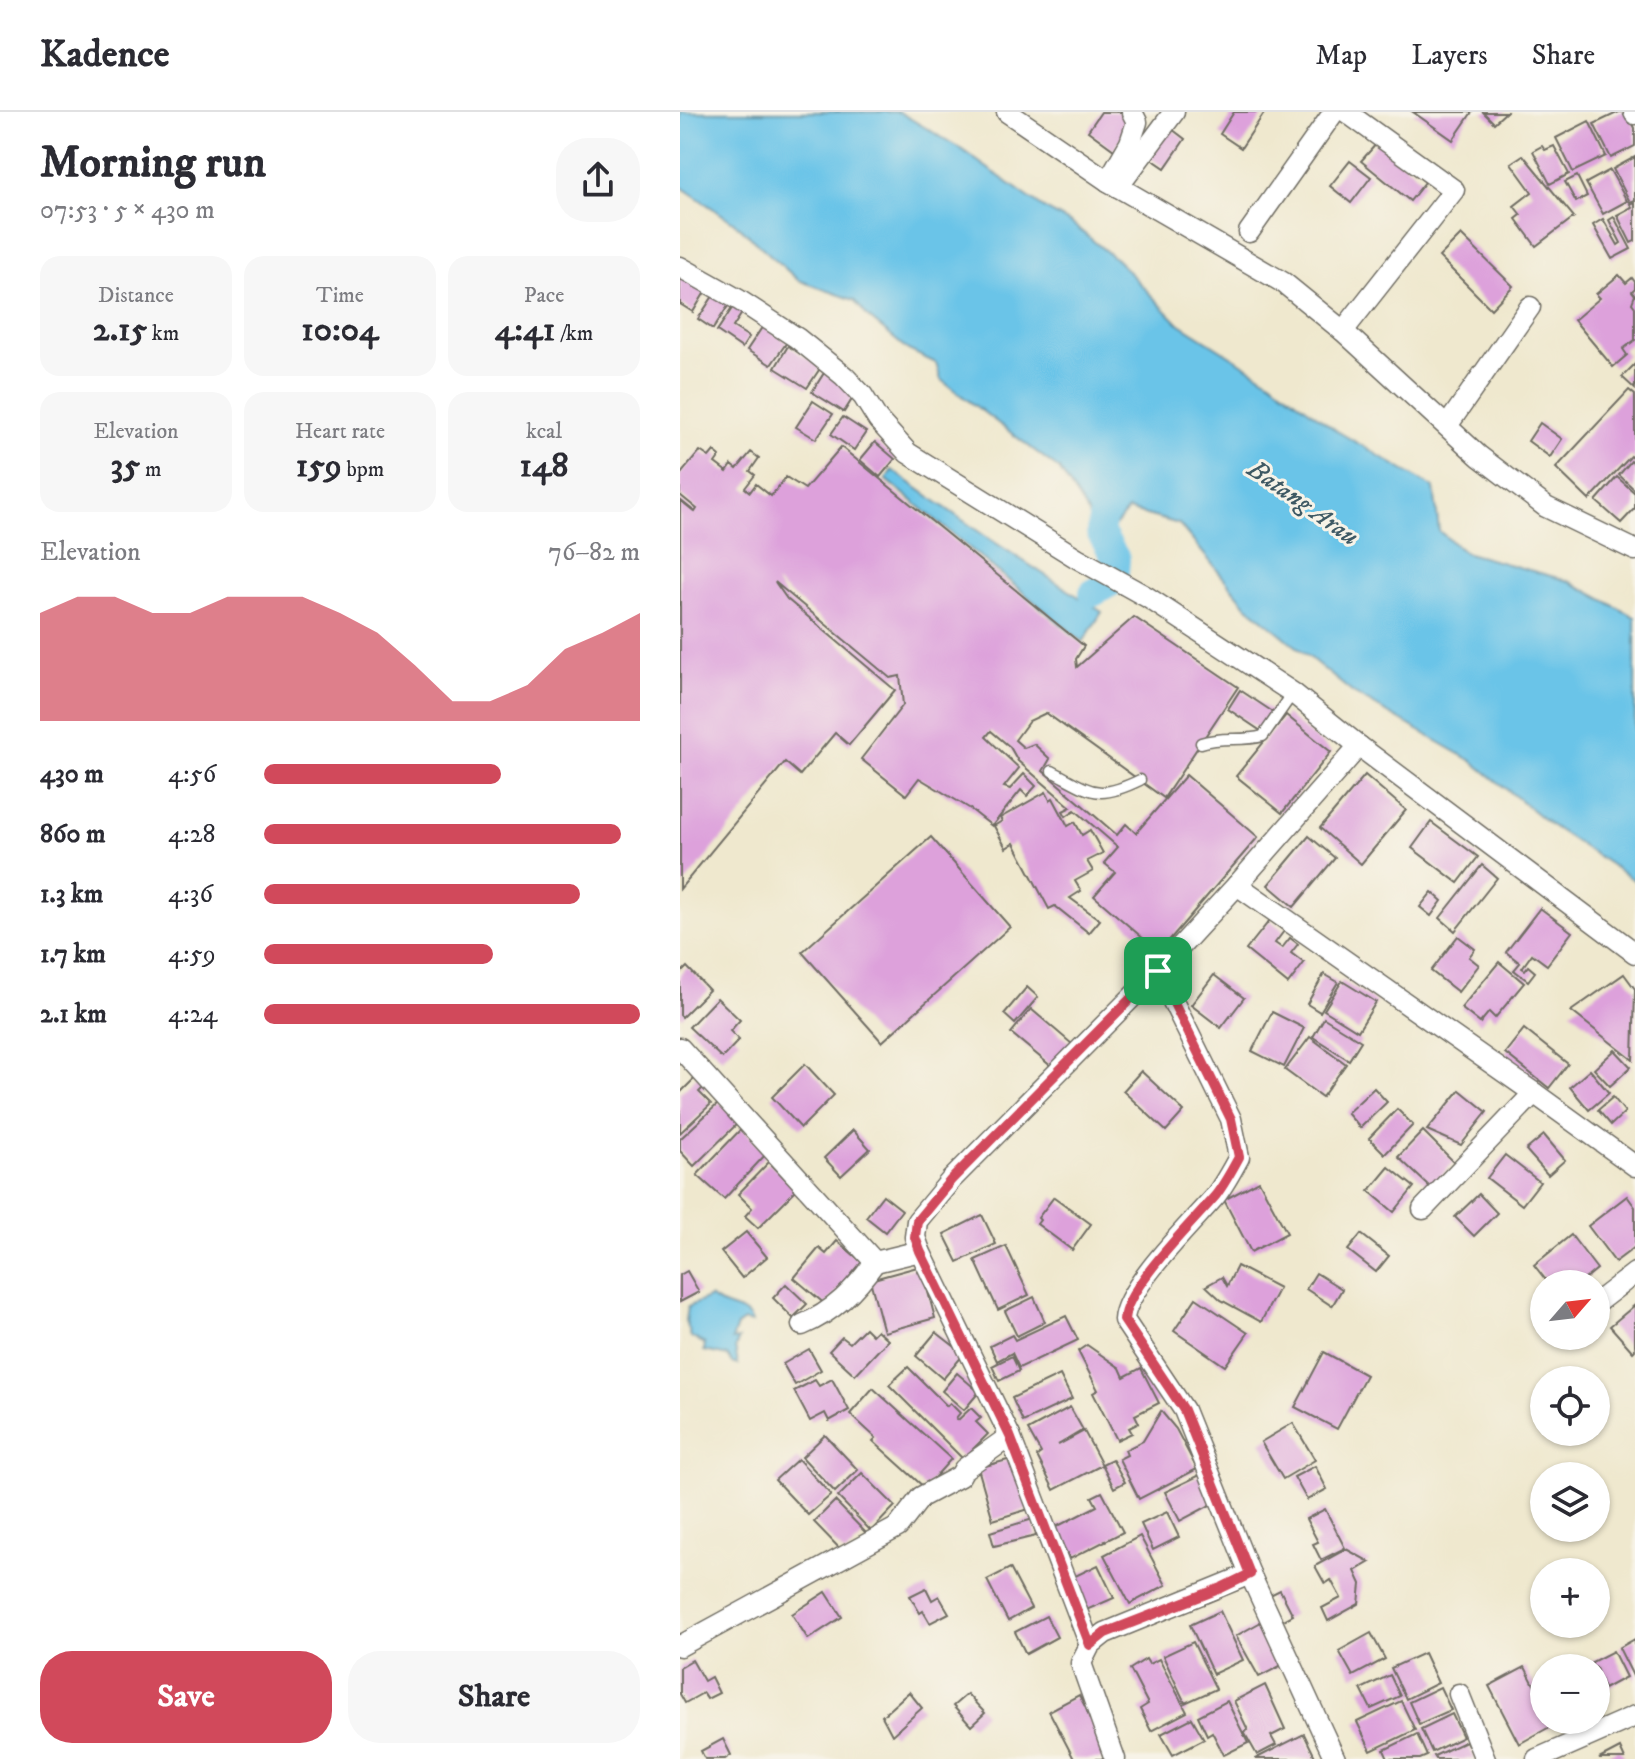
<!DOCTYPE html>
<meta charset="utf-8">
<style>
:root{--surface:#fff;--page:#f7f7f7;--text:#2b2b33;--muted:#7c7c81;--line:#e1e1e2;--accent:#d1495b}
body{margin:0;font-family:"IM FELL DW Pica",serif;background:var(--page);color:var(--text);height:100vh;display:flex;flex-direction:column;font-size:30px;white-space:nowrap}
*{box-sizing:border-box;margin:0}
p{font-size:26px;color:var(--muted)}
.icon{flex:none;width:44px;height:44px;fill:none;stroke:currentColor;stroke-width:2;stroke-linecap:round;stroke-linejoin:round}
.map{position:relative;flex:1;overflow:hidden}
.sheet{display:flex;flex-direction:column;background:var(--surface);width:680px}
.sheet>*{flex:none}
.needle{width:52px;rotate:62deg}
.fabs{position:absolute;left:850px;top:1158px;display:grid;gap:16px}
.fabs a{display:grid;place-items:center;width:80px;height:80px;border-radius:50%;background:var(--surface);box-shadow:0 2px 6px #0004;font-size:40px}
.pin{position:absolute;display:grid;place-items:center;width:68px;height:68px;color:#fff;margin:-34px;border-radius:16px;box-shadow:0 4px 12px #0006}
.round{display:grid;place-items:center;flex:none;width:84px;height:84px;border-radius:32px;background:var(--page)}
.headline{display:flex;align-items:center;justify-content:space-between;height:136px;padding:0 40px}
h1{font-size:44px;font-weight:700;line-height:60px}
.metrics{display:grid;grid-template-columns:repeat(3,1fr);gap:12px;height:136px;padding:8px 40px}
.metrics div{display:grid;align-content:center;border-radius:20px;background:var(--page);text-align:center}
.metrics b{font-size:34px;font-weight:700}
.metrics small{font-size:22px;font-weight:400}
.metrics p{font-size:22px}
.chart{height:224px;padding:16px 40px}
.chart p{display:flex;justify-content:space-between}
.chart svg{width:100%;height:144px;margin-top:8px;fill:var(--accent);opacity:.7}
.button{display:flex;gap:16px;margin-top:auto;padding:16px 40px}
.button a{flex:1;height:92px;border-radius:32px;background:var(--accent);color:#fff;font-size:32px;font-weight:700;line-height:92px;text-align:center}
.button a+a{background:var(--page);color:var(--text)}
ul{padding:0 40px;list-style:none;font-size:26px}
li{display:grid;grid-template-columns:128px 96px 1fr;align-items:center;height:60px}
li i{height:20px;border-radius:10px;background:var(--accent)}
header{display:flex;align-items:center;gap:48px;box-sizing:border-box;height:112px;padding:0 40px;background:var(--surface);border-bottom:2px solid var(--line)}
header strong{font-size:38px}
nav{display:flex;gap:44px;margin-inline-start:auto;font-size:28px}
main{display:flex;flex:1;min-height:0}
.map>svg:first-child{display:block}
.water{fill:#6ac4e8;stroke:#4a788a;stroke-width:2}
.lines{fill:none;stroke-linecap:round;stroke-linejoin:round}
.canal{stroke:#6ac4e8;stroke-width:28}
.building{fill:#dda1db}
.lane-casing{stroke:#706d64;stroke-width:13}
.street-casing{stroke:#706d64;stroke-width:23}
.lane{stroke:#fff;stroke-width:10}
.street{stroke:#fff;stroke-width:20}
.route-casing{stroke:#fff;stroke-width:16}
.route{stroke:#d1495b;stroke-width:10}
.labels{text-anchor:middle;stroke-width:6;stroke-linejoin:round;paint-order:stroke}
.water-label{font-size:26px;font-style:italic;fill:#3e5964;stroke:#f7f3e8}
</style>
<header>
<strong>Kadence</strong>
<nav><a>Map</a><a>Layers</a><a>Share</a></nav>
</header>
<main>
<section class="sheet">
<div class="headline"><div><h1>Morning run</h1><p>07:53 · 5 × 430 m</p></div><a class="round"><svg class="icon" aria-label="share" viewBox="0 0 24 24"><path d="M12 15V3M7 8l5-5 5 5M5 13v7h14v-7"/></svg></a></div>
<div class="metrics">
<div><p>Distance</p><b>2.15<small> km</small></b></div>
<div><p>Time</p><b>10:04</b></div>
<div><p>Pace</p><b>4:41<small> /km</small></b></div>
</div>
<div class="metrics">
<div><p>Elevation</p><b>35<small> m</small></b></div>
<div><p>Heart rate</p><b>159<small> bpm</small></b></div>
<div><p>kcal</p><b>148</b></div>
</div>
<div class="chart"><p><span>Elevation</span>76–82 m</p>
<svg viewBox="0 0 160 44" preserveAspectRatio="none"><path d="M0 44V11L10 6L20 6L30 11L40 11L50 6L60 6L70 6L80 11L90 17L100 27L110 38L120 38L130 33L140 22L150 17L160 11V44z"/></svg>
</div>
<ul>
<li><b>430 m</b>4:56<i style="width:63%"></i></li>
<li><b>860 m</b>4:28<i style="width:95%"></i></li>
<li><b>1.3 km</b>4:36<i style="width:84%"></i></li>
<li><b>1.7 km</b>4:59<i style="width:61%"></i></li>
<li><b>2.1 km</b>4:24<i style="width:100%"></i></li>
</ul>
<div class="button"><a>Save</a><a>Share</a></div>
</section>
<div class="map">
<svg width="955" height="1647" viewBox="0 0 955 1647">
<rect width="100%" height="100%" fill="#f7f3e8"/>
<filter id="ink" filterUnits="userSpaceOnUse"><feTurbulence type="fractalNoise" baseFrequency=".0125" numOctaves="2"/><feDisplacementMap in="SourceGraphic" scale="16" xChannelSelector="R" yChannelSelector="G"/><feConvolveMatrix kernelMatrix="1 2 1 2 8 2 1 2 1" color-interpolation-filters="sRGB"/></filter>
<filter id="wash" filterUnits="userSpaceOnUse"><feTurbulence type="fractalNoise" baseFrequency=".006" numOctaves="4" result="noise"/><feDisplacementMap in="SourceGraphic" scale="32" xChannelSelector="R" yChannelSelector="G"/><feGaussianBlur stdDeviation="1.8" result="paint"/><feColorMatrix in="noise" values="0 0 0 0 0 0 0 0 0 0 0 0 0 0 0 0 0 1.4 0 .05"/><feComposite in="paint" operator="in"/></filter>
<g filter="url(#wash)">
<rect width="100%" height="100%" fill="#efe8ce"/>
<g class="water">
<polygon points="0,0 219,0 278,35 365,97 391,111 437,148 497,210 592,270 657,319 754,376 759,419 784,440 889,469 955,505 955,769 872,714 792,649 673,581 567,494 499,412 448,398 436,413 425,399 420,420 379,357 261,268 256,251 228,238 188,205 174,188 118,168 56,112 0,74"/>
<polygon points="212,358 305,424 422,500 403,530 206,367"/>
<path d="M30,1185C44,1199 67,1194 72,1211L64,1209L57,1214L52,1228L59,1227L55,1235L58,1253L52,1251L48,1244L24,1239L25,1232L11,1225L6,1209L8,1195Z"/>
</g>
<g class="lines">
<g class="canal">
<polyline points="427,382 420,420 436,447 435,460"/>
<polyline points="413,481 434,469"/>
</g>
</g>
<g id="blocks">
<g class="building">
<polygon points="421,0 442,0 454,8 434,38 408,19"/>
<polygon points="554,0 585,0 561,36 540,22"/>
<polygon points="733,0 792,0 773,28"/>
<polygon points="803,0 826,0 814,11"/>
<polygon points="939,0 947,0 955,16 955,34 931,46 914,12"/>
<polygon points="909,9 926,44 893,60 876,26"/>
<polygon points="484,11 505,27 485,56 463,41"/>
<polygon points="698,30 745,70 730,89 681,49"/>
<polygon points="862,34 865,38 874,34 889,62 870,72 853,39"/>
<polygon points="843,43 894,105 856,134 836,107 841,103 834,94 852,80 831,51"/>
<polygon points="955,45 955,88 950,90 933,57"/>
<polygon points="670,49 691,65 671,91 650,74"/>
<polygon points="930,58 947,89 923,102 906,71"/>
<polygon points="897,64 907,84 896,90 885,70"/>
<polygon points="955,90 955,129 951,131 937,103 952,95 950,92"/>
<polygon points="934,105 951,137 932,147 913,113 923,107 938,133 941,131 929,108"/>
<polygon points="781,123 833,174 811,197 759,145"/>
<polygon points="939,163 946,171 952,166 955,170 955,176 952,179 955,183 952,191 955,195 955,228 943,237 947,243 933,255 894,208 920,186 916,182"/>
<polygon points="0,164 28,175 13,200 0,192"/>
<polygon points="37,178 52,188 33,217 18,207"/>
<polygon points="55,192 64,198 53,215 69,225 62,236 37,219"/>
<polygon points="83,214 107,230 91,253 67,238"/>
<polygon points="108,234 141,255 127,276 95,256"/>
<polygon points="955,252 955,277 942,265"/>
<polygon points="144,261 176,281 164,300 132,280"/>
<polygon points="949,278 955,283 955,348 951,344 909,388 876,356"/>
<polygon points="133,289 153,302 136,327 116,315"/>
<polygon points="163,305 186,320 174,338 151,322"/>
<polygon points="860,311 882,327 870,345 848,329"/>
<polygon points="195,330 215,347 200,365 180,348"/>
<polygon points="161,335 404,534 396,547 397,555 454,505 558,575 484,686 366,601 349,609 335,628 344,636 354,632 370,647 363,659 437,723 446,712 456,721 506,663 578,725 479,840 414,784 435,760 424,751 438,735 395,698 386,704 383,699 391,695 338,649 330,635 311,619 306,625 339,656 324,675 330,677 344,662 356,674 347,684 341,678 312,714 289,696 239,666 226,683 181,647 223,593 220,564 210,566 95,470 107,487 215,578 169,633 155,621 120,663 105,650 0,777 0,388 15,400 17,397 0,383 0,363 20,339 29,345 34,339 40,344 35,351 47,360 52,353 57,357 71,340 79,346 70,359 75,363 65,376 70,380 76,372 91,384 106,365 125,377"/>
<polygon points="951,349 955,353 955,378 939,363"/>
<polygon points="937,365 955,381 955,396 941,411 916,389"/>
<polygon points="560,578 593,600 581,619 548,597"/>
<polygon points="606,603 651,640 602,701 556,664"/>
<polygon points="685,663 726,698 681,752 640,716"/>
<polygon points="366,680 370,688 373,686 388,714 395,710 402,723 410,718 423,741 407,749 413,759 395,769 401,779 390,786 420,808 409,821 375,794 369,797 334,731 326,736 314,714 322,709 320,706"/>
<polygon points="751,710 798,745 778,771 732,736"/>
<polygon points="629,724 655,746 614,795 588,773"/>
<polygon points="251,725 330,815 202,930 122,840"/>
<polygon points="802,753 817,766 775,819 760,806"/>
<polygon points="752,780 762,789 751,804 740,795"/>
<polygon points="860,796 892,820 867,853 852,842 842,856 845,858 848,854 855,860 848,869 834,858 840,851 826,840"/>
<polygon points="590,808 604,819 595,831 602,836 610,826 618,832 611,841 624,851 608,872 566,838"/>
<polygon points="778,824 795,837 789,845 799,853 778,880 751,859"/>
<polygon points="819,850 844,871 815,906 809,900 800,911 781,896"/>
<polygon points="7,855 29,878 2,905 0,903 0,862"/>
<polygon points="644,862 658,870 640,900 627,892"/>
<polygon points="944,862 955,877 953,948 891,899"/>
<polygon points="534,863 564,886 541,916 511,893"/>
<polygon points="662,869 696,890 678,919 644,898"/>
<polygon points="347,875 358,885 335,912 324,902"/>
<polygon points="37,886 60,908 50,919 59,928 42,946 9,915"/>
<polygon points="351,897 392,932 372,955 331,921"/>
<polygon points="592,900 624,916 604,955 572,939"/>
<polygon points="644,906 681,929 669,948 633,925"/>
<polygon points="844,917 888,952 869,976 825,941"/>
<polygon points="630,925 666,952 642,985 605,958"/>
<polygon points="935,938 951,955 930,974 914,957"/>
<polygon points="125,952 154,983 121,1016 92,985"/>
<polygon points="910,958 929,981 909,998 890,975"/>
<polygon points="461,959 504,999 486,1019 443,979"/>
<polygon points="18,963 27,972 19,980 31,992 0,1021 0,981"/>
<polygon points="694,976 707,990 680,1016 667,1001"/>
<polygon points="780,978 807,1000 781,1033 747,1018"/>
<polygon points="933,985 945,1000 931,1013 918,998"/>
<polygon points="40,990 59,1010 14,1054 0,1039 0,1027"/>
<polygon points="717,997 733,1013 705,1042 689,1026"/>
<polygon points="62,1016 87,1041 44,1087 17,1063"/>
<polygon points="173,1018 190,1037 161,1064 144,1046"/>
<polygon points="743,1019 774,1050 750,1075 718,1045"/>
<polygon points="864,1023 885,1048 868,1063 846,1038"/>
<polygon points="825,1043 860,1070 842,1093 807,1066"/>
<polygon points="89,1050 116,1078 78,1116 65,1104 72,1096 58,1082"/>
<polygon points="709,1055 734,1075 714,1100 689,1079"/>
<polygon points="579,1069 607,1121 571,1140 544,1088"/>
<polygon points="799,1082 817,1101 794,1124 775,1105"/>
<polygon points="203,1083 222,1098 205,1120 186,1105"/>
<polygon points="947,1084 955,1095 955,1135 935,1150 908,1114"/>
<polygon points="374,1085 411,1112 392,1138 357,1112 360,1108 358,1106"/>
<polygon points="302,1103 316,1132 278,1150 264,1122"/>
<polygon points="66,1120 87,1145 62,1166 41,1140"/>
<polygon points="681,1122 709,1144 696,1160 668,1138"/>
<polygon points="891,1123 917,1157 899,1172 869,1172 854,1153"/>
<polygon points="157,1129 182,1150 146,1193 114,1166 139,1136 146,1142"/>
<polygon points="326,1134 349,1183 318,1198 295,1148"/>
<polygon points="241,1154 255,1206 204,1220 190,1168"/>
<polygon points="557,1154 599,1176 581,1210 541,1188 526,1174 542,1165 547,1174"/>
<polygon points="7,1159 19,1180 0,1190 0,1163"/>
<polygon points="636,1161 662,1177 652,1194 626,1177"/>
<polygon points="106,1172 127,1192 113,1206 93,1186"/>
<polygon points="354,1185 365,1210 337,1224 325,1199"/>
<polygon points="516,1186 568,1221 545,1254 494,1219"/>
<polygon points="955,1193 955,1238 953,1240 930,1214"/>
<polygon points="386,1204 398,1228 339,1256 332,1241 317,1249 310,1234 332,1223 335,1228"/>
<polygon points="185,1216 192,1223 197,1218 208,1228 175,1263 149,1239 162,1225 170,1231"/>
<polygon points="256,1220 284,1242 263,1267 236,1244"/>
<polygon points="407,1233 440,1256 444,1265 461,1256 479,1291 455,1303 459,1311 449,1316 452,1321 437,1328 413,1281 418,1278 398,1239"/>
<polygon points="129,1237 141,1258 115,1273 103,1252"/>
<polygon points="644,1240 686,1263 657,1317 615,1295"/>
<polygon points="332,1244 339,1259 319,1269 312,1254"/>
<polygon points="228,1255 267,1294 270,1291 280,1301 276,1306 278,1308 291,1296 301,1306 296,1310 308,1322 283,1347 209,1273"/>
<polygon points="277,1261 299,1280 284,1298 262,1279"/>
<polygon points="380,1263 392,1287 343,1310 332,1286"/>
<polygon points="152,1267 169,1298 149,1309 145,1301 130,1309 114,1279 135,1268 139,1274"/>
<polygon points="193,1276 271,1347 245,1376 193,1329 196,1326 170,1302"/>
<polygon points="390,1295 403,1318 378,1333 404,1319 422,1353 374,1378 357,1344 361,1341 348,1318"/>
<polygon points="481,1299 496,1317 517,1357 459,1387 439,1347 447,1343 445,1338 463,1329"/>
<polygon points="613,1311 635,1348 603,1367 581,1330"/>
<polygon points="145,1323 178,1358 155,1380 122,1345"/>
<polygon points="335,1346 349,1397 313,1408 298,1356"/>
<polygon points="118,1347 151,1383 128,1403 95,1368"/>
<polygon points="432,1347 445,1370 434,1376 422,1352"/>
<polygon points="635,1354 647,1377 627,1388 614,1365"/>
<polygon points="182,1361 215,1394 191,1419 158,1385"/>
<polygon points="522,1362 536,1390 500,1409 485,1380"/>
<polygon points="422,1380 443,1420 390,1447 374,1416 417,1394 412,1385"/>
<polygon points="155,1389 186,1421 165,1442 134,1410"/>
<polygon points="645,1397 665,1436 641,1448 633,1432 638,1430 626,1407"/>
<polygon points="487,1400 499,1425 473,1438 461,1412"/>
<polygon points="353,1407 356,1424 314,1434 310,1420"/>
<polygon points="460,1424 486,1473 450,1492 424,1443"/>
<polygon points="666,1437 690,1450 675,1459 681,1472 679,1492 648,1509 642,1496 661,1486 651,1468 645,1472 635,1454"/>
<polygon points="418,1453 434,1486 404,1499 389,1467"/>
<polygon points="330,1456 351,1496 328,1509 307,1468"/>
<polygon points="246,1476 252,1488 259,1484 269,1501 250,1511 243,1499 240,1501 230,1484"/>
<polygon points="600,1478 613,1503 602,1509 588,1484"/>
<polygon points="146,1480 162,1505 128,1527 112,1502"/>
<polygon points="540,1499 563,1548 533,1562 510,1513"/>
<polygon points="366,1504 377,1525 346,1542 335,1520"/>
<polygon points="581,1510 604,1552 579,1565 556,1524"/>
<polygon points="691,1521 705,1547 673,1564 659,1539"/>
<polygon points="955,1527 955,1568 939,1536"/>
<polygon points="513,1530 536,1577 505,1591 483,1544"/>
<polygon points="933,1539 946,1565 924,1577 916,1556 910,1551"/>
<polygon points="744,1541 758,1571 726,1587 711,1556"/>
<polygon points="466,1547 469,1552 479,1547 507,1600 471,1619 460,1597 468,1592 450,1557"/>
<polygon points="12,1548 24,1569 31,1565 39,1581 27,1587 23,1581 5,1591 0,1582 0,1555"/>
<polygon points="845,1555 864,1592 864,1608 872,1608 875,1612 839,1632 809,1574"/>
<polygon points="710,1563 720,1584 691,1597 681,1577"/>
<polygon points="585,1573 605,1617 591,1624 596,1633 577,1643 564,1620 568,1618 554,1589"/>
<polygon points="760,1575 771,1598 739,1612 729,1590"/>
<polygon points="229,1580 242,1596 212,1623 202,1604"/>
<polygon points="287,1582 305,1601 291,1614 273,1594"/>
<polygon points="399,1583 430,1642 421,1647 394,1647 369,1599"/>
<polygon points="547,1589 568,1631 544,1643 532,1620 527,1623 518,1604"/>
<polygon points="721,1589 735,1618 691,1639 677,1610"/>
<polygon points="772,1602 783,1625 752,1640 741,1617"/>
<polygon points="512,1606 524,1627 493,1643 481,1622"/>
<polygon points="624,1622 636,1647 575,1647"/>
<polygon points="737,1622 747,1644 740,1647 708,1647 704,1638"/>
<polygon points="43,1627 51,1643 45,1647 25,1647 21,1639"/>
<polygon points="786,1629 795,1647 756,1647 754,1644"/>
<polygon points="940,1636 945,1647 919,1647"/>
</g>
</g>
</g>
<g filter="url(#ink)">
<use href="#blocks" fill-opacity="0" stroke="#706d64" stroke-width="2"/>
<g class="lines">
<g class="lane-casing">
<g id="lane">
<path d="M521,631C542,624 562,630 583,624L613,581"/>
<path d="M372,659C412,680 417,689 460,668"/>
</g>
</g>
<g class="street-casing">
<g id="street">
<polyline points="327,0 428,69 604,171 663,219 799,344 866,395 955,438"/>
<polyline points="954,0 955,2"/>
<polyline points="428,69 450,31 457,10 452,0"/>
<polyline points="438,75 494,0"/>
<polyline points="569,120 654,0"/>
<polyline points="0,155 59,188 117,226 164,264 183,284 198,308 228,341 397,446 467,485 613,581 679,634 955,841"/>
<polyline points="663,219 774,78 666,0"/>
<polyline points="767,314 850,195"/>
<polyline points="679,634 557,773 854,981 955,1054"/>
<polyline points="0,936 195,1150 240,1139"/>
<polyline points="743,1097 854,981"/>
<polyline points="916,1191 955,1161"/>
<path d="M122,1213C153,1200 175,1178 195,1150"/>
<polyline points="570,1462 655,1647"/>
<polyline points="410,1533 330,1324 240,1139 235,1125 237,1109 271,1068 478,859"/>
<polyline points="0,1534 218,1415 241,1385 280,1364 284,1357 330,1324"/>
<polyline points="779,1582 805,1647"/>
<path d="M435,1647L401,1551L410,1533L425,1521L570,1462L504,1298L444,1208C445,1176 514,1109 536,1083C545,1071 552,1058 559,1045L551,1007L478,859L557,773"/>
<polyline points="857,1647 955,1604"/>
</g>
</g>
<use href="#lane" class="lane"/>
<use href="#street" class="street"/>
</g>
</g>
<g class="lines" filter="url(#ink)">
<g class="route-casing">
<path id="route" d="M478,859L551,1007L559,1045C552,1058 545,1071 536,1083C514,1109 445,1176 444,1208L504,1298L570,1462L541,1476L425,1521L410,1533L330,1324L240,1139L235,1125L237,1109L271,1068Z"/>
</g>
<use href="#route" class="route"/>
</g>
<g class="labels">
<g class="water-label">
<text transform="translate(624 390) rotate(35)" y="9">Batang Arau</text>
</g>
</g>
</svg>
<div class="fabs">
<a><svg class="needle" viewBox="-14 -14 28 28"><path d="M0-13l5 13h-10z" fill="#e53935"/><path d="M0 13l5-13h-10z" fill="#7c7c81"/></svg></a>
<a><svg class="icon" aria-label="locate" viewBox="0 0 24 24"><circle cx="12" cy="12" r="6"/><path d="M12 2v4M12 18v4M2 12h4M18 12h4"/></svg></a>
<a><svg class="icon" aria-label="layers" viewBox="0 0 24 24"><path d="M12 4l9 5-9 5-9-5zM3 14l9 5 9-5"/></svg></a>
<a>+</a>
<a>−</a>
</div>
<div class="pin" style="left:478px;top:859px;background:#1e9e55"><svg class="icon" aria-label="arrive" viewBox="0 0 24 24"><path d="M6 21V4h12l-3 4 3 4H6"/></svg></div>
</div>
</main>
